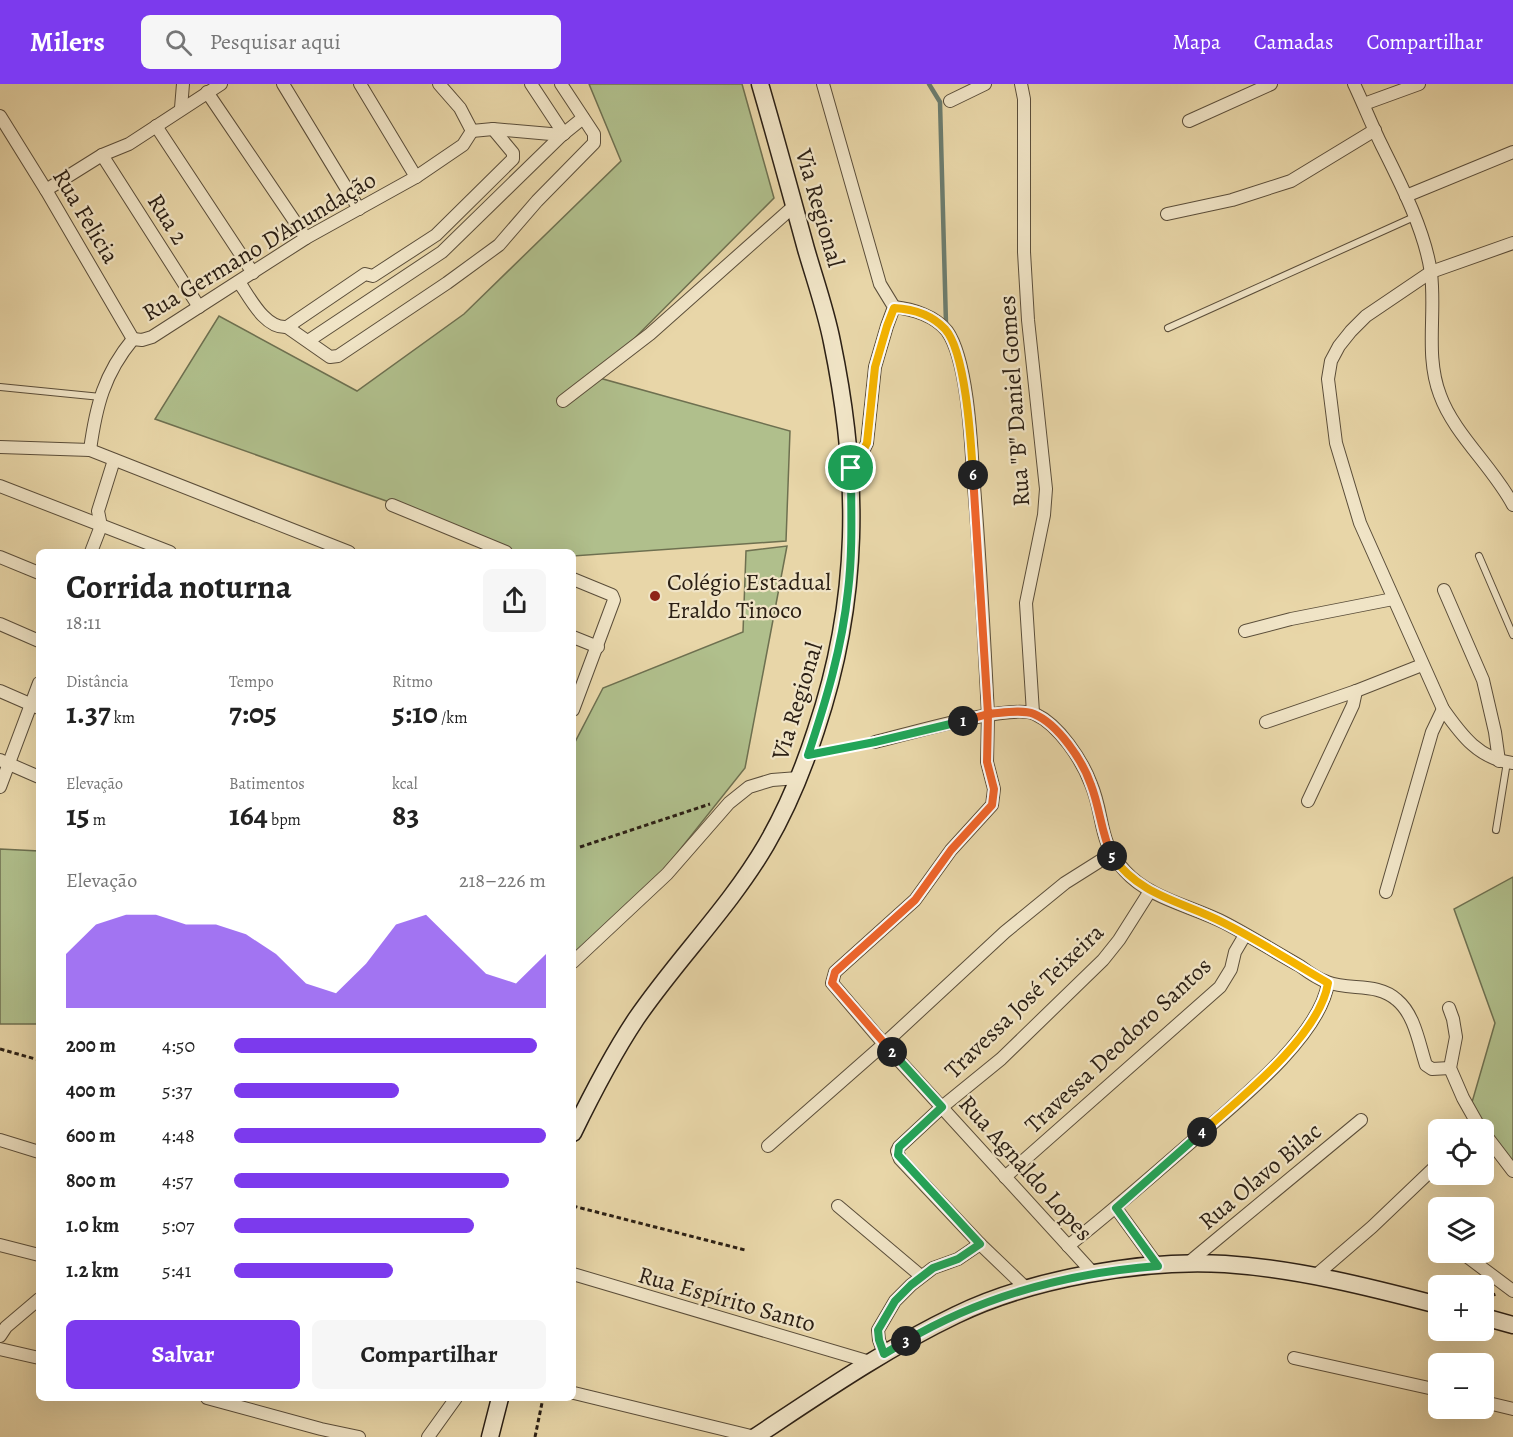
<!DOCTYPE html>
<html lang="pt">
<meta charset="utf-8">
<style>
:root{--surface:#fff;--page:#f6f6f6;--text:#222;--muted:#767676;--accent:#7c3aed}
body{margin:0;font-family:Alegreya,serif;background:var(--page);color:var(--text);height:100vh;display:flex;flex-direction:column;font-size:22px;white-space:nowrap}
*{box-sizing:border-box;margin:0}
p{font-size:20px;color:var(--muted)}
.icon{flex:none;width:33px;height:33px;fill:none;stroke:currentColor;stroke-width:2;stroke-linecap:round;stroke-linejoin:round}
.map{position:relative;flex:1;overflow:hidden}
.panel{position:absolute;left:36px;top:465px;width:540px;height:852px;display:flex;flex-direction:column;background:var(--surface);border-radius:9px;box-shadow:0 6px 24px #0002}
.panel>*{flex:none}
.buttons{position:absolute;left:1428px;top:1035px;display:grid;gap:12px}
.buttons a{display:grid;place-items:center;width:66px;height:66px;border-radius:9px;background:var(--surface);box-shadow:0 6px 24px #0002;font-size:30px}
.pin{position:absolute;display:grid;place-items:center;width:51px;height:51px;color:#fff;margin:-26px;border:3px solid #fff;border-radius:50%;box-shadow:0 2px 6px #0007}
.km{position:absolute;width:30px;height:30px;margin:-15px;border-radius:50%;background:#222;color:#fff;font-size:16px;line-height:30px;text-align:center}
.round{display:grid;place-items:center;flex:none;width:63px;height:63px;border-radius:9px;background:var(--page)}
.overview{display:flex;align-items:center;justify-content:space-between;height:102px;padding:0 30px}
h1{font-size:33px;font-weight:700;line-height:45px}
.stats{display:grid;grid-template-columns:repeat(3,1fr);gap:9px;height:102px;padding:6px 30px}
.stats div{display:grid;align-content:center}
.stats b{font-size:30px;font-weight:700}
.stats small{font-size:16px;font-weight:400}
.stats p{font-size:16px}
.chart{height:168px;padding:12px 30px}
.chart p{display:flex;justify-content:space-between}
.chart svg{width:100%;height:108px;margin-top:6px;fill:var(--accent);opacity:.7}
.cta{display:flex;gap:12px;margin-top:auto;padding:12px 30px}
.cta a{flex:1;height:69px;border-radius:9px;background:var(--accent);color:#fff;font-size:24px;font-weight:700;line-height:69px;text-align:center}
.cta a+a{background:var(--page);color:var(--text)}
ul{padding:0 30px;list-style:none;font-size:20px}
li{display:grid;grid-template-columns:96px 72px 1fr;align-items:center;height:45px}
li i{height:15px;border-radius:8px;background:var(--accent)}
header{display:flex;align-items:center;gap:36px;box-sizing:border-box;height:84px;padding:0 30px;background:var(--accent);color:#fff}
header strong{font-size:28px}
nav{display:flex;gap:33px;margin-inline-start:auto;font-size:21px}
.search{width:420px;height:54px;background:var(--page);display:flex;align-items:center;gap:15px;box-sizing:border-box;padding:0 21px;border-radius:9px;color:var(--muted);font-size:22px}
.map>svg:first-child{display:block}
.green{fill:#b0bf8c;stroke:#6e7050;stroke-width:1.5}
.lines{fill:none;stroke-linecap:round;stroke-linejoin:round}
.stream{stroke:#6c7c6e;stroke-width:4.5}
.lane-casing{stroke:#5b4e3a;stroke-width:8}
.street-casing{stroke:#5b4e3a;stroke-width:14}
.secondary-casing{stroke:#2c2015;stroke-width:19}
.path{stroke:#2c2015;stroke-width:3;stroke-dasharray:4.5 3;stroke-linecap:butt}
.lane{stroke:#f0e4c6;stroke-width:6}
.street{stroke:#f0e4c6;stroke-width:12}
.secondary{stroke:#f0e4c6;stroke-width:16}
.split-1-casing{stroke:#fff;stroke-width:12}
.split-2-casing{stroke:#fff;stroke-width:12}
.split-3-casing{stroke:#fff;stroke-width:12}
.split-4-casing{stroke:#fff;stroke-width:12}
.split-5-casing{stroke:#fff;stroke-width:12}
.split-6-casing{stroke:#fff;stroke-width:12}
.split-7-casing{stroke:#fff;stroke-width:12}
.split-1{stroke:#22a559;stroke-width:8}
.split-2{stroke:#f0652b;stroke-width:8}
.split-3{stroke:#22a559;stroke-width:8}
.split-4{stroke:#22a559;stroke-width:8}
.split-5{stroke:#f5b400;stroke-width:8}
.split-6{stroke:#f0652b;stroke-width:8}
.split-7{stroke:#f5b400;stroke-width:8}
.poi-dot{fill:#8f2418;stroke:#f0e4c6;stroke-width:2}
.labels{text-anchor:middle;stroke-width:4.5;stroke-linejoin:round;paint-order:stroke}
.street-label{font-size:24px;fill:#2c2015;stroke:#f0e4c6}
.poi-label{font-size:24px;fill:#2c2015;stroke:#f0e4c6;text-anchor:start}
</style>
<header>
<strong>Milers</strong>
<div class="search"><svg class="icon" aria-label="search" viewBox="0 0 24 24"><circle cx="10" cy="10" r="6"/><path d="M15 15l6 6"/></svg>Pesquisar aqui</div>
<nav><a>Mapa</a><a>Camadas</a><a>Compartilhar</a></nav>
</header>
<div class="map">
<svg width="1513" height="1353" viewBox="0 0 1513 1353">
<rect width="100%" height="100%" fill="#e8d6a8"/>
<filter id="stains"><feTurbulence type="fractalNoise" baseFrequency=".00333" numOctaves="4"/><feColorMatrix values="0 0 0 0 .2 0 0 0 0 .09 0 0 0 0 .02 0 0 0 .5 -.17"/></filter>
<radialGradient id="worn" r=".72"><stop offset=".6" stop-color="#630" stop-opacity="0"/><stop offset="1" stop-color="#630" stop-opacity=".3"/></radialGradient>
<g class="green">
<polygon points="589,0 742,0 774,114 596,293 790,347 786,457 573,472 573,468 497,468 392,419 155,335 219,232 357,307 464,230 621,77"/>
<polygon points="787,462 745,684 639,817 573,873 573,662 603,604 743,548 746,467"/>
<polygon points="0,765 39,767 39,940 0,940"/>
<polygon points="1513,793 1513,1078 1468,1032 1495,939 1454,825"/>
</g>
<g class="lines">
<polyline class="stream" points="929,0 940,18 946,240"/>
<g class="lane-casing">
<g id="lane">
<polyline points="1168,244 1414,133"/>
<polyline points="0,303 101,313"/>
<polyline points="1479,472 1513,551"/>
<polyline points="1496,746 1507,678"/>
</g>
</g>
<g class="street-casing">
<g id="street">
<polyline points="283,0 359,125"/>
<polyline points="360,0 416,93"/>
<polyline points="439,0 460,24 472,47"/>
<polyline points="531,0 564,50"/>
<polyline points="823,0 880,200 894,223 887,242 875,283 867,359 863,367 851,384"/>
<polyline points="1021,0 1024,15 1024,168 1028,236 1046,405 1044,431 1026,519 1033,629"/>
<path d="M1354,0C1364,21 1372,42 1382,62C1401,100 1425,147 1431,189C1436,230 1425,272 1440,311C1454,350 1493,383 1513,421"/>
<polyline points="207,8 306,154"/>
<polyline points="950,17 985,0"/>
<polyline points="1364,20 1419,0"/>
<polyline points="181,24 183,0"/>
<polyline points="0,32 46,106 133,255"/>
<polyline points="1189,37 1271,0"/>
<polyline points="156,42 253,189"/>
<polyline points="472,47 493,45 562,51 583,34"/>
<polyline points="102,71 199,223"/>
<polyline points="46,106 102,71 129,60 221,0"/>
<polyline points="1406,112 1513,68"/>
<polyline points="1167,130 1232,116 1291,97 1375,46"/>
<path d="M1513,159L1431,188L1366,232L1351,247L1339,262L1331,277L1328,295L1336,359L1360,439L1443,625C1462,652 1479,675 1513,679"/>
<path d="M239,198C250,214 265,245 287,243L330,273L338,272L447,199L499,161L537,117L594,59V50L561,0"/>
<path d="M894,223C913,225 935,232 947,247C967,275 971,354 973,390C980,470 984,550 988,631L987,678L994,705L992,721L951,766L915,816L835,888L832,899L884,960L1093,1189"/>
<polyline points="287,243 365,190 373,192 436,151 513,75 513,69 493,45"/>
<polyline points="133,255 142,256 152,253 306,154 416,93 463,61 472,47"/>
<polyline points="308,257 442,168 562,51"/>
<polyline points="563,317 650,250 794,122"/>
<polyline points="0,363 90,366 349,468"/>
<path d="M90,366C96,322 104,290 133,255"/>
<polyline points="0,402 170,468"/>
<polyline points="392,421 506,468"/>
<polyline points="101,442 98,427 114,376"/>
<polyline points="91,468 101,442"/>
<polyline points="0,473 39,489"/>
<polyline points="573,495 612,511 614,516 573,626"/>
<polyline points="1444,506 1483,596 1495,648 1499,677"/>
<polyline points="0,540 39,557"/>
<polyline points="1245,547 1291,535 1393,515"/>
<polyline points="573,553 598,563"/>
<polyline points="0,607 39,624"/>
<polyline points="1266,638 1356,607 1422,581"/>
<path d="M875,658C905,651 1010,619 1035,630C1059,641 1082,676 1091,700C1105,733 1097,757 1125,787C1150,815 1192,822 1225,839C1250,852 1275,868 1300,882C1308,888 1318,895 1327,898C1350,907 1377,898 1397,916C1415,931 1419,960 1426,981L1432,985L1450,984"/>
<polyline points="0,676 39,693"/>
<polyline points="0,703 39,599"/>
<polyline points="1308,717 1353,621 1356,607"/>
<polyline points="1386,808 1432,648 1443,625"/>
<polyline points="573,878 667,790 729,719 749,703 772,696 798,694"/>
<polyline points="1449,924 1453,935 1456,953 1450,984 1463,1014 1481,1046"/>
<polyline points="1484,1049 1513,1087"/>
<polyline points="0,1056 39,1068"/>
<polyline points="768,1062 884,960 1005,848 1065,799 1111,770"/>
<polyline points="1005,1093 1220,903 1231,885 1235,868 1245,851"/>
<polyline points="838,1122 921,1192"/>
<polyline points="1116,1124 1158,1182"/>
<polyline points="0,1161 39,1171"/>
<path d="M1068,1162C1110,1129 1150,1094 1190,1059C1231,1023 1320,954 1328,899"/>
<polyline points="1461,1168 1513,1207"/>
<polyline points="1187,1180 1361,1036"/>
<polyline points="573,1190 870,1278"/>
<polyline points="1315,1192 1372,1143 1438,1080"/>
<polyline points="1026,1204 980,1160 900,1075 897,1067 899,1063 942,1023 1001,975 1103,876 1119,856 1150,807"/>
<polyline points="0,1252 6,1243 39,1215"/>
<polyline points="0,1265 39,1274"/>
<polyline points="884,1270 879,1256 878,1246 895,1217 911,1201 933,1184 958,1175 980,1160"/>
<polyline points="1294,1274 1438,1306"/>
<polyline points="574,1309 755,1353"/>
<polyline points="207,1314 321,1345 359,1353"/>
<polyline points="1484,1318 1513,1325"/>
<polyline points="428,1353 456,1314"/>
</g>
</g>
<g class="secondary-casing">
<g id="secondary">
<path d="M573,1049C592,1010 612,971 636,935C677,875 729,824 766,761C787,725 803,686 816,646C860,515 860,393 832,258C826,227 815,196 806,165C791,110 776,55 760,0"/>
<polyline points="1484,1233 1513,1241"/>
<polyline points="490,1353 500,1314"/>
<path d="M755,1353C820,1310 885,1265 956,1231C1030,1195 1143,1175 1225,1180C1298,1185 1369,1203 1438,1221"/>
</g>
</g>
<g class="path">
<polyline points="823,668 864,660"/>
<polyline points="580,763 710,720"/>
<polyline points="0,965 39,976"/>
<polyline points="573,1122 745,1166"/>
<polyline points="1484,1214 1496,1210"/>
<polyline points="535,1353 543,1314"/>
</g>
<use href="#lane" class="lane"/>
<use href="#street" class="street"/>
<use href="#secondary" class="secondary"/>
</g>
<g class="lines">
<g class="split-1-casing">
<path id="split-1" d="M851,384C851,425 853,466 848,507C842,564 826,617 808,671L875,658L963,637"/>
</g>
<g class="split-2-casing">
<polyline id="split-2" points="892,968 832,899 835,888 915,816 951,766 992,721 994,705 987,678 988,630 963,637"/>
</g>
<g class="split-3-casing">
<polyline id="split-3" points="892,968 942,1023 899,1063 898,1071 980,1160 958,1175 933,1184 911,1201 895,1217 878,1246 879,1256 884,1270 906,1257"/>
</g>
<g class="split-4-casing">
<path id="split-4" d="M906,1257C984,1211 1069,1189 1158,1182L1116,1124L1202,1048"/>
</g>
<g class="split-5-casing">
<path id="split-5" d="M1112,772C1141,813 1182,817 1224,839C1260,857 1293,879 1328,899C1320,951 1241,1014 1202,1048"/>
</g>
<g class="split-6-casing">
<path id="split-6" d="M973,391L988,630C1002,629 1022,625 1034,630C1058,640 1083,677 1091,701C1100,724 1101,749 1112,772"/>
</g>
<g class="split-7-casing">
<path id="split-7" d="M851,384L863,367L867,359L875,283L887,242L894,224C912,225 932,231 945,245C966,268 971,359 973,391"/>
</g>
<use href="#split-1" class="split-1"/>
<use href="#split-2" class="split-2"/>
<use href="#split-3" class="split-3"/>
<use href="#split-4" class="split-4"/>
<use href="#split-5" class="split-5"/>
<use href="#split-6" class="split-6"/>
<use href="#split-7" class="split-7"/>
</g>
<circle class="poi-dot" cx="655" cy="512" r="6"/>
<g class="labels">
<g class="street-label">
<text transform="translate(820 124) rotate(74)" y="8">Via Regional</text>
<text transform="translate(86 132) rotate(59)" y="8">Rua Felicia</text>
<text transform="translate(168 135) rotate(58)" y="8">Rua 2</text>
<text transform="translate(259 162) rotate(-31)" y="8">Rua Germano D'Anundação</text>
<text transform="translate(1014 317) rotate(-94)" y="8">Rua "B" Daniel Gomes</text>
<text transform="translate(797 617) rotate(-73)" y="8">Via Regional</text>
<text transform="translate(1024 917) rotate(-44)" y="8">Travessa José Teixeira</text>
<text transform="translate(1118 961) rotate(-43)" y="8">Travessa Deodoro Santos</text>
<text transform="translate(1026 1084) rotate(48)" y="8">Rua Agnaldo Lopes</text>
<text transform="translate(1260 1092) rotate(-40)" y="8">Rua Olavo Bilac</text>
<text transform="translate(727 1215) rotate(16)" y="8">Rua Espírito Santo</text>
</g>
<g class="poi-label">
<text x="667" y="506">Colégio Estadual<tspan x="667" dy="28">Eraldo Tinoco</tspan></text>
</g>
</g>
<rect width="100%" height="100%" filter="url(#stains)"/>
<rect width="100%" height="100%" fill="url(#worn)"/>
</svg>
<div class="buttons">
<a><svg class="icon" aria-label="locate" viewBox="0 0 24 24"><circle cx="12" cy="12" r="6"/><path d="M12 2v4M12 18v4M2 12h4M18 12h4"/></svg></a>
<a><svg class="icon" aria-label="layers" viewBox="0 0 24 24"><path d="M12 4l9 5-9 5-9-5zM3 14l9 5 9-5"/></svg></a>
<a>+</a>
<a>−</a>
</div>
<div class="pin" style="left:851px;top:384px;background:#1e9e55"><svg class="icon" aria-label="arrive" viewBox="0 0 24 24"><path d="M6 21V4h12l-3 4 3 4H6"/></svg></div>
<b class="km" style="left:963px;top:637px">1</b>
<b class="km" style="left:892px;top:968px">2</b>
<b class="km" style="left:906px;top:1257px">3</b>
<b class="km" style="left:1202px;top:1048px">4</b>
<b class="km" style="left:1112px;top:772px">5</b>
<b class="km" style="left:973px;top:391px">6</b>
<section class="panel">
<div class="overview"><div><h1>Corrida noturna</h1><p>18:11</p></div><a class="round"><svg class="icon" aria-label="share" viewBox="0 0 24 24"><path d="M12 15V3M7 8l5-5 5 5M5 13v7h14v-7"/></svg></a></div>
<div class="stats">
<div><p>Distância</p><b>1.37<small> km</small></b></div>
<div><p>Tempo</p><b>7:05</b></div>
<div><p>Ritmo</p><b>5:10<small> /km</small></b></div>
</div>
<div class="stats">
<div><p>Elevação</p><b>15<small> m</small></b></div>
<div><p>Batimentos</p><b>164<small> bpm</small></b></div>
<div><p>kcal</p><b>83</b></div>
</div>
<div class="chart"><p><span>Elevação</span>218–226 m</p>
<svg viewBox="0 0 160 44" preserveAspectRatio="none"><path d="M0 44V22L10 10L20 6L30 6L40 10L50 10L60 14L70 22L80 34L90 38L100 26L110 10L120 6L130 18L140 30L150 34L160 22V44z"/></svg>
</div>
<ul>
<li><b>200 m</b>4:50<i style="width:97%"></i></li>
<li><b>400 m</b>5:37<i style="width:53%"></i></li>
<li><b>600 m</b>4:48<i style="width:100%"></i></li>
<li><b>800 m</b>4:57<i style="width:88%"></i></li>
<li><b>1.0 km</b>5:07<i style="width:77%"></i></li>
<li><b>1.2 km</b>5:41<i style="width:51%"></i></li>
</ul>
<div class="cta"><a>Salvar</a><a>Compartilhar</a></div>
</section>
</div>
